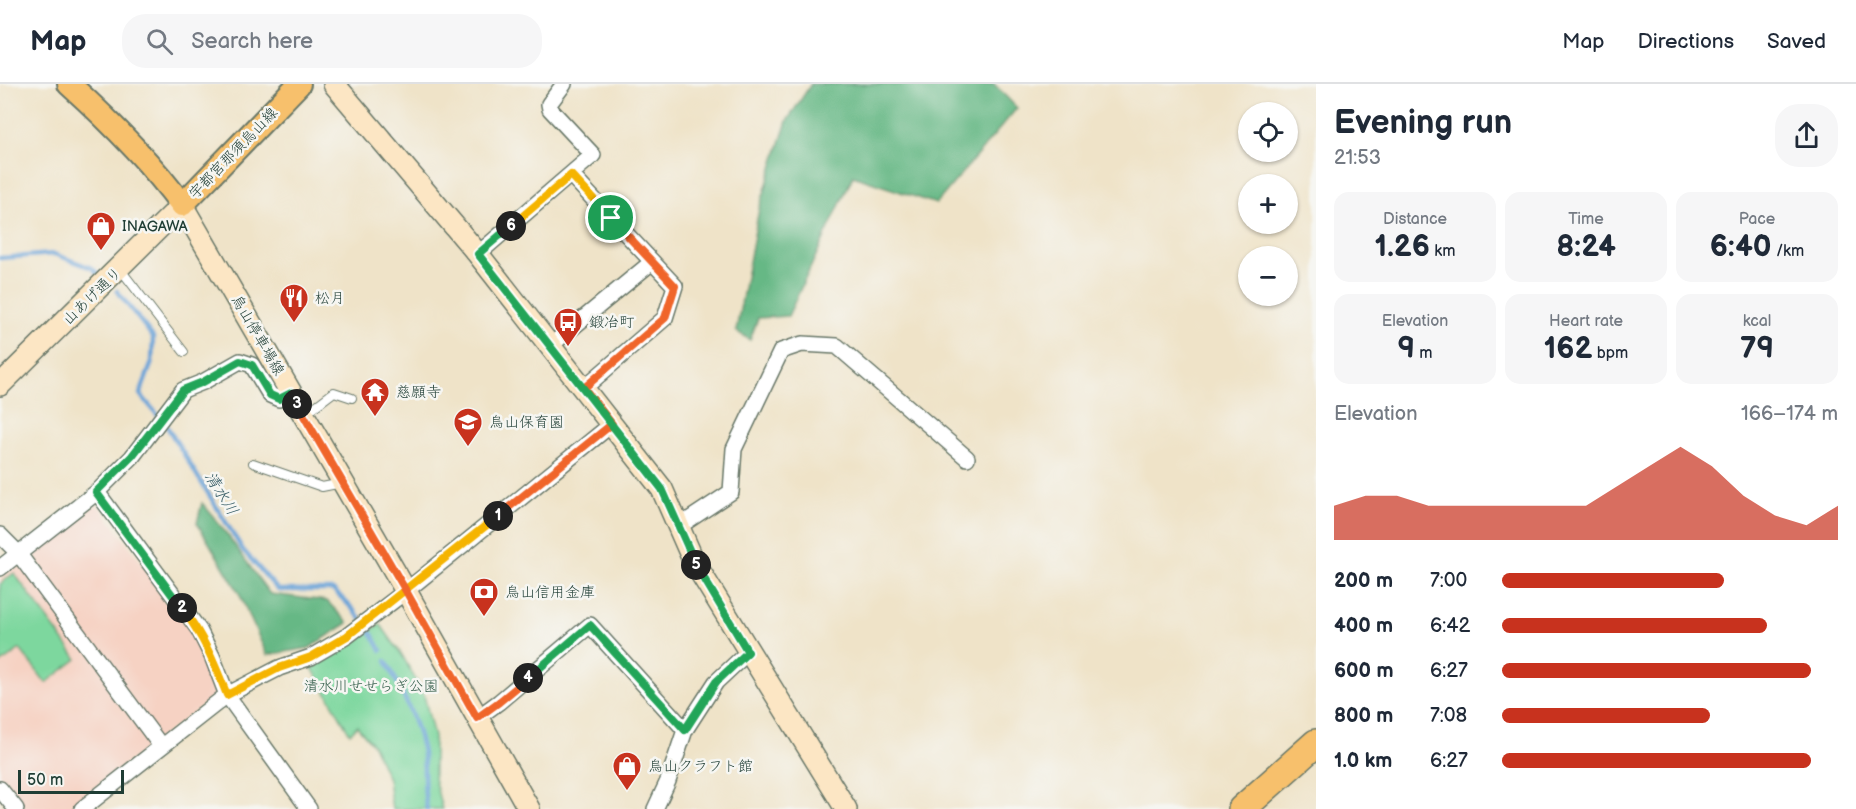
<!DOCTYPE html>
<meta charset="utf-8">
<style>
:root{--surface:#fff;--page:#f6f6f7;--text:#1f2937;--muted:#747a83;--line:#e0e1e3;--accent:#c8321e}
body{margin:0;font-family:"Balsamiq Sans","Klee One",sans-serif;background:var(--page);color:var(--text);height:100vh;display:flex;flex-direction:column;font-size:22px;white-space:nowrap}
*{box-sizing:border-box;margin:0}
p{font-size:20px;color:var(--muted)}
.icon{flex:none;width:33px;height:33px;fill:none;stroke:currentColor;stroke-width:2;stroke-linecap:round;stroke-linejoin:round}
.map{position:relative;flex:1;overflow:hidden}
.drawer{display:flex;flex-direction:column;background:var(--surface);width:540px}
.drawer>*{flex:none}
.controls{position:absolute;left:1238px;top:18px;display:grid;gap:12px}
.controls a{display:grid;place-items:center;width:60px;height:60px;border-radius:50%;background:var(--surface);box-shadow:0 2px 4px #0004;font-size:30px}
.scale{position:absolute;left:18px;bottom:15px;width:106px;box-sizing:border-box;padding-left:6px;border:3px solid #1f3d34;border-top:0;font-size:16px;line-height:21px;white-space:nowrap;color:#1f3d34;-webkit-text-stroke:4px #f6f6f2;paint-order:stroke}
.pin{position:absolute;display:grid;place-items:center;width:51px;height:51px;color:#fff;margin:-26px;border:3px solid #fff;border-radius:50%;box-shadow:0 2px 6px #0007}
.km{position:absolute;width:30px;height:30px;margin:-15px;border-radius:50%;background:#222;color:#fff;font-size:16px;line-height:30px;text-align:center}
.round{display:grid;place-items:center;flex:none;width:63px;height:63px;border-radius:24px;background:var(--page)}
.summary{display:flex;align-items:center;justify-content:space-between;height:102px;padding:0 18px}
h1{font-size:33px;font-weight:700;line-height:45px}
.stats{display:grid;grid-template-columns:repeat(3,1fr);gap:9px;height:102px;padding:6px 18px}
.stats div{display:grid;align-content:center;border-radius:15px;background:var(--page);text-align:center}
.stats b{font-size:30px;font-weight:700}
.stats small{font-size:16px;font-weight:400}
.stats p{font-size:16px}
.chart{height:168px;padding:12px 18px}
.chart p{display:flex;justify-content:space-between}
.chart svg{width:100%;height:108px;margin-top:6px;fill:var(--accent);opacity:.7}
ul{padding:0 18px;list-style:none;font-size:20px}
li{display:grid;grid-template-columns:96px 72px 1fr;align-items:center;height:45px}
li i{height:15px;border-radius:8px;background:var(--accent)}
header{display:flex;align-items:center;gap:36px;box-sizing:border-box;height:84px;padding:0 30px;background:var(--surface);border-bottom:2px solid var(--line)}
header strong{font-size:28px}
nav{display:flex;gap:33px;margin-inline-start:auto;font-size:21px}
.search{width:420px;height:54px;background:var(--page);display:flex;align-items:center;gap:15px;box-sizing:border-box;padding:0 21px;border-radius:24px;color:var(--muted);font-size:22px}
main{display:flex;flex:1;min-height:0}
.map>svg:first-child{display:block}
.built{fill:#f6d2c3}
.green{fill:#7dd79e;stroke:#4e8a69;stroke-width:1.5}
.forest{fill:#66b885;stroke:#427a5c;stroke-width:1.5}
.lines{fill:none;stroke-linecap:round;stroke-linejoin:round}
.stream{stroke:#67a2d7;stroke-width:4.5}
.lane-casing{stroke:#687768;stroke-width:10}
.street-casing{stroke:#687768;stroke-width:18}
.secondary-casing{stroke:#687768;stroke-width:24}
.primary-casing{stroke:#687768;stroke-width:26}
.highway-casing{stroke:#687768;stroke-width:30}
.lane{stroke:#fff;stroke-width:8}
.street{stroke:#fff;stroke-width:15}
.secondary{stroke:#fce6c4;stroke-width:21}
.primary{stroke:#f7c06c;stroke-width:22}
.highway{stroke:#f7c06c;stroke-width:27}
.split-1-casing{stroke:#fff;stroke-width:12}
.split-2-casing{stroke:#fff;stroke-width:12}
.split-3-casing{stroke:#fff;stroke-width:12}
.split-4-casing{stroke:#fff;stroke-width:12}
.split-5-casing{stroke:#fff;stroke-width:12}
.split-6-casing{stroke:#fff;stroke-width:12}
.split-7-casing{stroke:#fff;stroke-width:12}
.split-1{stroke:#f0652b;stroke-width:8}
.split-2{stroke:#f5b400;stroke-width:8}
.split-3{stroke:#22a559;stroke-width:8}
.split-4{stroke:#f0652b;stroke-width:8}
.split-5{stroke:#22a559;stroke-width:8}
.split-6{stroke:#22a559;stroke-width:8}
.split-7{stroke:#f5b400;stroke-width:8}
.labels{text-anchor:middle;stroke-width:5;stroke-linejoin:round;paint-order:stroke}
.street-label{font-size:15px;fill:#1f3d34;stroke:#f6f6f2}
.poi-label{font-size:15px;fill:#1f3d34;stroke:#f6f6f2;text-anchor:start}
.park-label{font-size:15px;fill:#325c49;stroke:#f6f6f2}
.water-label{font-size:16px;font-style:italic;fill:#355b65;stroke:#f6f6f2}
</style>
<header>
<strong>Map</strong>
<div class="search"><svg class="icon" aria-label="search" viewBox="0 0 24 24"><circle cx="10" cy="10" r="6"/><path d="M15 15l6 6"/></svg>Search here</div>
<nav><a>Map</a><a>Directions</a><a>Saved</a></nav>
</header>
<main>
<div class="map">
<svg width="1316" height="725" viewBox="0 0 1316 725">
<rect width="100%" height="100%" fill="#f6f6f2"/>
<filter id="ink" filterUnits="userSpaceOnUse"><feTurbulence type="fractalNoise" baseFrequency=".0167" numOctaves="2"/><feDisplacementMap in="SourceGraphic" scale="12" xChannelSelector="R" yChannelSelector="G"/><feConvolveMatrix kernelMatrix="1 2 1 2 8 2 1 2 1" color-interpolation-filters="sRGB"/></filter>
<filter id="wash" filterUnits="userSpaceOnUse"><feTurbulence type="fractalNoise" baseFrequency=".008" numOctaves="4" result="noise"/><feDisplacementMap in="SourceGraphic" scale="24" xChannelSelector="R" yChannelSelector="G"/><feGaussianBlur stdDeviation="1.35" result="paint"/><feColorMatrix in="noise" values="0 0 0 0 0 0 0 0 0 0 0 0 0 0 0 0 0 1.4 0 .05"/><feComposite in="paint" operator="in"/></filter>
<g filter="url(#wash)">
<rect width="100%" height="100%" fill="#efe3c8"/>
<polygon class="built" points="98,421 188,539 220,608 67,725 22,725 0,696 0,495 89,425"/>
<g class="green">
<polygon points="14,489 77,575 46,599 20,565 0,580 0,500"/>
<polygon points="380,540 402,571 424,611 434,653 434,694 442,725 392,725 388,695 373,661 357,642 350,650 312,584"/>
</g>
<g class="forest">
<polygon points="811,0 994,0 1017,24 936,120 853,92 788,232 758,234 750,256 736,247 759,125 787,37"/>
<path d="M202,419C227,447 247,480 270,510L327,517L348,539L309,564L267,571L238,507L197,439Z"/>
</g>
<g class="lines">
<g class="stream">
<polyline points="0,174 54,170 92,184 98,190"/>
<path d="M117,207L153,253L152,278L140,310L166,341L243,466L278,506H333C353,523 369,543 381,566"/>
<path d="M386,577C401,605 415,633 422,664C426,684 422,705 427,725"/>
</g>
</g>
</g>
<g filter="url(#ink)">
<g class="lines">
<g class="lane-casing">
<g id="lane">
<polyline points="121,186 184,268"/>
<polyline points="305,330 334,308 352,314"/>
<polyline points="253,379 322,403 342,399"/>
</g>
</g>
<g class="street-casing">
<g id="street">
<polyline points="571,91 675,202 665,234 584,304"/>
<polyline points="478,170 593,71 550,25 549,20 564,0"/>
<polyline points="550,262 652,178"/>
<polyline points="97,408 199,546 212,572 227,611 309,725"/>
<polyline points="678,443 731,408 734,365 781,267 802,260 837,262 967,374"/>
<polyline points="0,451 18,469 161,662"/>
<polyline points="0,484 97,408 132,373 183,306 203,298 240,277 252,281 270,311 279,315 291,309"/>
<polyline points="477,634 499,618 590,541 685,646"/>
<polyline points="0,705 16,725"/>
<polyline points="82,725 227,611 279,584 311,573 347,552 406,507 612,340"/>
<polyline points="655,725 668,697 685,646 716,598 748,568"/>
</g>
</g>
<g class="secondary-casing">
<g id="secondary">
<polyline points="334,0 478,170 662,405 694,478 846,725"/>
<polyline points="0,301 182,121 406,507 529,725"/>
</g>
</g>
<g class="primary-casing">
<path id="primary" d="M69,0C111,38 149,76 182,121L299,0"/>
</g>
<g class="highway-casing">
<polyline id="highway" points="1242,725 1316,659"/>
</g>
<use href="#lane" class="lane"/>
<use href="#street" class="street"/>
<use href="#secondary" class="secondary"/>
<use href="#primary" class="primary"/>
<use href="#highway" class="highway"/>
</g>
</g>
<g class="lines" filter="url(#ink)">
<g class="split-1-casing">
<polyline id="split-1" points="498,432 612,340 584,304 665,234 675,202 611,134"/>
</g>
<g class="split-2-casing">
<path id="split-2" d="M182,524C204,553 214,578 227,611L279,584L311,573L347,552L498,432"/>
</g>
<g class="split-3-casing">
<polyline id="split-3" points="182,524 96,408 132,372 183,306 203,298 240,277 252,281 270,311 279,315 291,309 297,320"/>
</g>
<g class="split-4-casing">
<polyline id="split-4" points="297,320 406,507 477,634 499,618 528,594"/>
</g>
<g class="split-5-casing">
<polyline id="split-5" points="528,594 590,541 685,646 716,598 748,568 696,481"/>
</g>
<g class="split-6-casing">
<polyline id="split-6" points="511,142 478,170 662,405 696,481"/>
</g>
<g class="split-7-casing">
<polyline id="split-7" points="511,142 571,91 611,134"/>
</g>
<use href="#split-1" class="split-1"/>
<use href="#split-2" class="split-2"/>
<use href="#split-3" class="split-3"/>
<use href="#split-4" class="split-4"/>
<use href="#split-5" class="split-5"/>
<use href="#split-6" class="split-6"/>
<use href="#split-7" class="split-7"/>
</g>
<defs>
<g id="shop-pin" transform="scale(1.5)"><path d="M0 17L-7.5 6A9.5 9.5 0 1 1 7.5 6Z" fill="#c8321e" stroke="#f6f6f2"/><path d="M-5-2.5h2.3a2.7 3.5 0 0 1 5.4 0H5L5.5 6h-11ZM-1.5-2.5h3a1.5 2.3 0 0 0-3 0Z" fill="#fff"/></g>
<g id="restaurant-pin" transform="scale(1.5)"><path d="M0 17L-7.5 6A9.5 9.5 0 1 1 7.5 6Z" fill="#c8321e" stroke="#f6f6f2"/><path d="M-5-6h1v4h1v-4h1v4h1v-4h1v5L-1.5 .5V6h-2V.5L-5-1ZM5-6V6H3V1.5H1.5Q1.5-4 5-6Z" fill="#fff"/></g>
<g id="bus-pin" transform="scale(1.5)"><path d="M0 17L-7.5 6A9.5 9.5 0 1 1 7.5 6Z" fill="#c8321e" stroke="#f6f6f2"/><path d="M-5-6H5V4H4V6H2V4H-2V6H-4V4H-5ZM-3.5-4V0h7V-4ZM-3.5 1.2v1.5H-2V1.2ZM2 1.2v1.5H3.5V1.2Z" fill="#fff"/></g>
<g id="temple-pin" transform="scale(1.5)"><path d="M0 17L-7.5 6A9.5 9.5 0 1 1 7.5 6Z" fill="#c8321e" stroke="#f6f6f2"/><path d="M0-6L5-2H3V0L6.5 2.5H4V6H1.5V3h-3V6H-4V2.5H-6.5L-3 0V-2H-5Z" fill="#fff"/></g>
<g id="school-pin" transform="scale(1.5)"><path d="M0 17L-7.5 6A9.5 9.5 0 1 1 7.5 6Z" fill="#c8321e" stroke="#f6f6f2"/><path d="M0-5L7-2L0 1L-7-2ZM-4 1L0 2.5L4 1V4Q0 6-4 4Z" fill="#fff"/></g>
<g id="bank-pin" transform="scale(1.5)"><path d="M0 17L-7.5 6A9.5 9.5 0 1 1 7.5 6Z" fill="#c8321e" stroke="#f6f6f2"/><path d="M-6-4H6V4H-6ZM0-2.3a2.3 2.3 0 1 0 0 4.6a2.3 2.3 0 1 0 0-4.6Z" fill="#fff"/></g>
</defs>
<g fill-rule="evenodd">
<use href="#shop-pin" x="101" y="142"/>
<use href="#restaurant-pin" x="294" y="214"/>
<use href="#bus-pin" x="568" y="238"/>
<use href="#temple-pin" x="375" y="308"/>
<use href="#school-pin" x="468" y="338"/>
<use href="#bank-pin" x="484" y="508"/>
<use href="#shop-pin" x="627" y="682"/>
</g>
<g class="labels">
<g class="street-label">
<text transform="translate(233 69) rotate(-46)" y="5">宇都宮那須烏山線</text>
<text transform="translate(92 212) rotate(-44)" y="5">山あげ通り</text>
<text transform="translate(258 251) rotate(60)" y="5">烏山停車場線</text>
</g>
<g class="poi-label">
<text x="122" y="147">INAGAWA</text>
<text x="315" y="219">松月</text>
<text x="589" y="243">鍛冶町</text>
<text x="396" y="313">慈願寺</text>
<text x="489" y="343">烏山保育園</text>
<text x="505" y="513">烏山信用金庫</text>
<text x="648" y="687">烏山クラフト館</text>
</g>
<g class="park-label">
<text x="371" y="607">清水川せせらぎ公園</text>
</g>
<g class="water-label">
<text transform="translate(222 409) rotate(58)" y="6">清水川</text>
</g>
</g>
</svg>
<div class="controls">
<a><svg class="icon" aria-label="locate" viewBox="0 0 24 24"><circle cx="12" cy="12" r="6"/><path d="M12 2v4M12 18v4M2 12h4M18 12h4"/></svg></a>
<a>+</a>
<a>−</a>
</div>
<div class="scale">50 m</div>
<div class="pin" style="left:611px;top:134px;background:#1e9e55"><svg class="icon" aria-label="arrive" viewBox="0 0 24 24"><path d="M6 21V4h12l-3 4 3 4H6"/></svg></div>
<b class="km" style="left:498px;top:432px">1</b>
<b class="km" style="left:182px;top:524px">2</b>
<b class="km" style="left:297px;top:320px">3</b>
<b class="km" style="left:528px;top:594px">4</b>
<b class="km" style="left:696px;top:481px">5</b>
<b class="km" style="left:511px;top:142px">6</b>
</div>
<section class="drawer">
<div class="summary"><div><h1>Evening run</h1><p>21:53</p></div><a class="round"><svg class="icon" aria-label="share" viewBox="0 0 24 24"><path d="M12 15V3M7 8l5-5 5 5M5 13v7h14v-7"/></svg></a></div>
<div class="stats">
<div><p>Distance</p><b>1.26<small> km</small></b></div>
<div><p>Time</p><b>8:24</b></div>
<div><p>Pace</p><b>6:40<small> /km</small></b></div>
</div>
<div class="stats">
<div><p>Elevation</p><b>9<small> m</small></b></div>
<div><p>Heart rate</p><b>162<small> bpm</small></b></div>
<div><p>kcal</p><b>79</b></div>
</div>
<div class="chart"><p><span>Elevation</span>166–174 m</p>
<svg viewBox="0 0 160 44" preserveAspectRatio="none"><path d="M0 44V30L10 26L20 26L30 30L40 30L50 30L60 30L70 30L80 30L90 22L100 14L110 6L120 14L130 26L140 34L150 38L160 30V44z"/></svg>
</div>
<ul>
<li><b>200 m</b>7:00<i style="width:66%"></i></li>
<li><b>400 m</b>6:42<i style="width:79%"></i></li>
<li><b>600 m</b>6:27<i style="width:92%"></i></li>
<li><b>800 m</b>7:08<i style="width:62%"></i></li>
<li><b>1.0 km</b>6:27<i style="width:92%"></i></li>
</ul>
</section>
</main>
